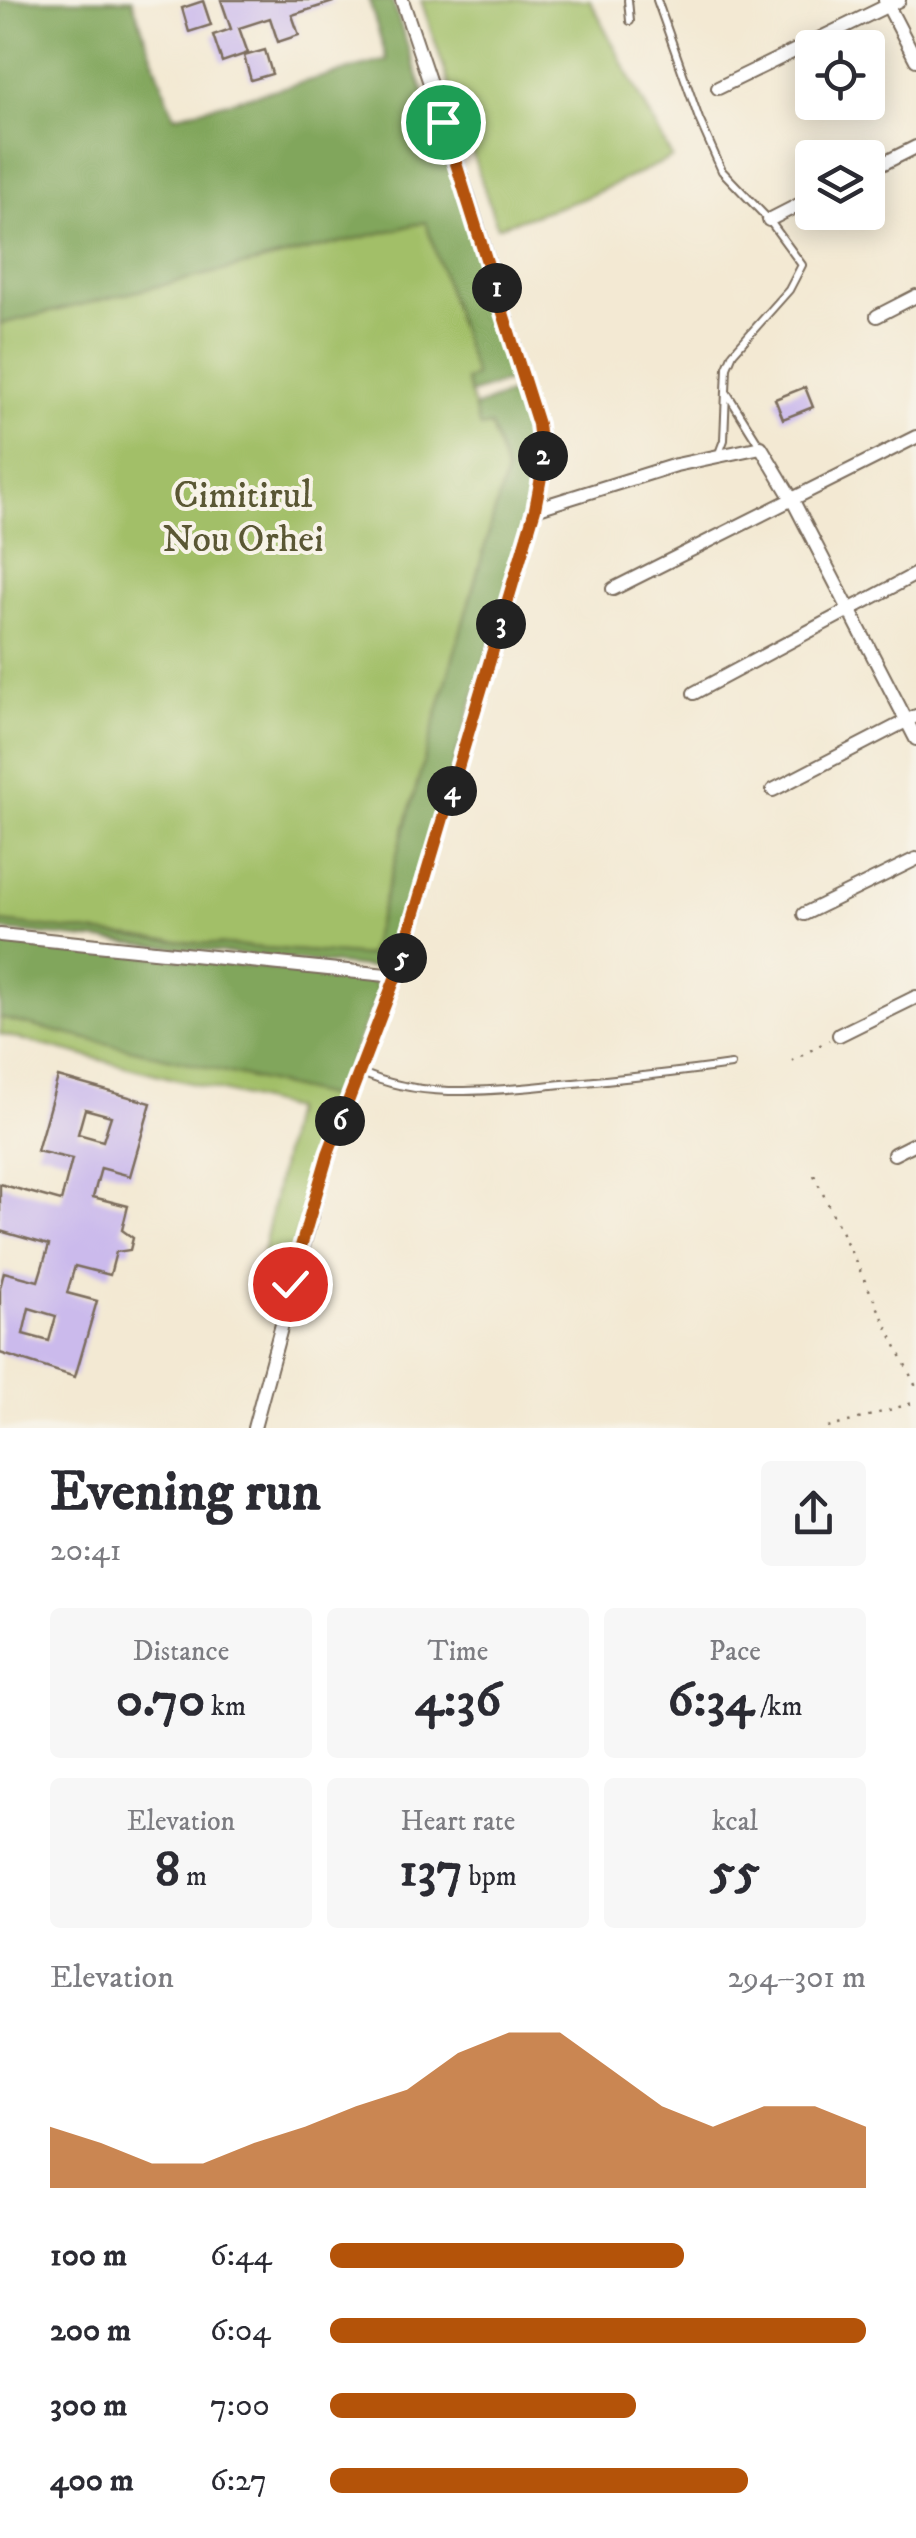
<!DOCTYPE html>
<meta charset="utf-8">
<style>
:root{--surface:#fff;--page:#f7f7f7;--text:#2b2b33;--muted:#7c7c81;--accent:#b45309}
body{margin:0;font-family:"IM FELL DW Pica",serif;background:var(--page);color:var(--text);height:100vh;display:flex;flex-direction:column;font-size:38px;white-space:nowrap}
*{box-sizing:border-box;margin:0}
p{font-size:32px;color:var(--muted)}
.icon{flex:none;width:55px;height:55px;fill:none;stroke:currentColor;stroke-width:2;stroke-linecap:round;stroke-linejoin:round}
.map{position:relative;height:1428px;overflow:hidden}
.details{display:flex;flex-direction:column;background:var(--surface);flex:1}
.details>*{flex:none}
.buttons{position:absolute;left:795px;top:30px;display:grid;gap:20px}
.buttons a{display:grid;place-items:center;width:90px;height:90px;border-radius:10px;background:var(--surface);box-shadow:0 5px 25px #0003;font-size:50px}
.pin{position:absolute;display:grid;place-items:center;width:85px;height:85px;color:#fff;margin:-42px;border:5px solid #fff;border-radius:50%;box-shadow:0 2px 10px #0007}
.km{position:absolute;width:50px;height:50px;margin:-25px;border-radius:50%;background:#222;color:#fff;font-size:28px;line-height:50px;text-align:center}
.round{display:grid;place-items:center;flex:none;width:105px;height:105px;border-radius:10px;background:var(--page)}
.head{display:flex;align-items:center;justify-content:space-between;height:170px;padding:0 50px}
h1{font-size:55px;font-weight:700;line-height:75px}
.metrics{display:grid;grid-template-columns:repeat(3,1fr);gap:15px;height:170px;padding:10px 50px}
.metrics div{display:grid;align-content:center;border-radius:10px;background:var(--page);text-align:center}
.metrics b{font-size:50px;font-weight:700}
.metrics small{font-size:28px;font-weight:400}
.metrics p{font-size:28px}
.chart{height:280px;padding:20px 50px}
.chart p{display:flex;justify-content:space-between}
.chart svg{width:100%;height:180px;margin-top:10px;fill:var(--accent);opacity:.7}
ul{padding:0 50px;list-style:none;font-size:32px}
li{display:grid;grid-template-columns:160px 120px 1fr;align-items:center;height:75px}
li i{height:25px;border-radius:12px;background:var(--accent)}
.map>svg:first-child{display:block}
.green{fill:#a2bf67;stroke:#6e7442;stroke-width:2.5}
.forest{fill:#81a65c;stroke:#5e683d;stroke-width:2.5}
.building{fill:#cbbaec;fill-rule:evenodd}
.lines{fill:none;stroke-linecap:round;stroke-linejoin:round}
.service-casing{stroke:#7b6d5d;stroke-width:10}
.minor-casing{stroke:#7b6d5d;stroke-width:16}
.path{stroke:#7b6d5d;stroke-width:2.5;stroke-dasharray:2.5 8;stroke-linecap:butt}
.service{stroke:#fff;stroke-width:6}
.minor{stroke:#fff;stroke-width:12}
.route-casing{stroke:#fff;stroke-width:20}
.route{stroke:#b45309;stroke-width:12}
.labels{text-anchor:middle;stroke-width:8;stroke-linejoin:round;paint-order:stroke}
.park-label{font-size:38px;fill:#5a5734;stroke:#f7f3e8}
</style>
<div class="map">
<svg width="916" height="1428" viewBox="0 0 916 1428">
<rect width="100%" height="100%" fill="#f7f3e8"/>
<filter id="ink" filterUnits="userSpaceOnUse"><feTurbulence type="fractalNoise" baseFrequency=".01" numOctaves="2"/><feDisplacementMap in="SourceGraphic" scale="20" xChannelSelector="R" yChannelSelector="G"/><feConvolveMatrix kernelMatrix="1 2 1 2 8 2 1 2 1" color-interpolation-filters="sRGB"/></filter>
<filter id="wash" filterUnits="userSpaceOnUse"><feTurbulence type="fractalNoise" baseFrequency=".0048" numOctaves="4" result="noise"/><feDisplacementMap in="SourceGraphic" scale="40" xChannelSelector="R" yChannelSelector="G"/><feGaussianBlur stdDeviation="2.25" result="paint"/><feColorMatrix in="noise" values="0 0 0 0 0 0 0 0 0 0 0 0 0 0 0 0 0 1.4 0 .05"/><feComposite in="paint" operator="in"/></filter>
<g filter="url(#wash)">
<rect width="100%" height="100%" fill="#f3e9d3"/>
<g class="green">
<polygon points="421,0 590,0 672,158 582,199 497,227"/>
<polygon points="426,222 476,377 466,380 480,427 491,426 506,473 368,956 159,940 0,922 0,324"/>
<polygon points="0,1018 335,1098 287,1270 260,1268 292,1109 0,1034"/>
</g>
<g class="forest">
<polygon points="0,0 132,0 174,116 387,60 369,0 392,0 464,211 514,379 470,394 466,380 475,376 426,222 0,324"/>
<polygon points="519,390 538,454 536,477 506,590 398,951 391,961 373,968 0,930 0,922 159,940 368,956 506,473 491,426 480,428 474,408"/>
<polygon points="0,941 364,977 376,984 378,993 335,1098 0,1018"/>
</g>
<g id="blocks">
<g class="building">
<polygon points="221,0 333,0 333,2 292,15 299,35 278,42 270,18 239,28 248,53 222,62 213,35 231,29"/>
<polygon points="203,1 211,25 189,32 182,8"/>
<polygon points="265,50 272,74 251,80 244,56"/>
<polygon points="805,387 813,407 783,419 775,399"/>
<path d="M58,1077L151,1103L130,1176L101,1168L93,1197L128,1206L122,1230L133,1238L130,1250L116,1252L110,1275L75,1266L67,1293L97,1301L75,1377L0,1353V1288L4,1272L38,1281L49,1245L0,1231V1184L61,1201L72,1159L37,1151ZM85,1109L111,1116L103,1141L78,1134ZM29,1308L56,1316L49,1341L23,1334Z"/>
</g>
</g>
</g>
<g filter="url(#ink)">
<use href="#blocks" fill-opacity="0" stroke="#7b6d5d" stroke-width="2.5"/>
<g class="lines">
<g class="service-casing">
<g id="service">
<polyline points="628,0 630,21"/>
<polyline points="657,0 699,119 722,171 769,220 802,265 789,290 733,353 727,367 724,440 718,456"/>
<polyline points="727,393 760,446"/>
<path d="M360,1072C422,1101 496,1090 563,1084C619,1079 675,1073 731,1065"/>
</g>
</g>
<g class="minor-casing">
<g id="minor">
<polyline points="885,0 916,60"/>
<polyline points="718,88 899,0"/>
<polyline points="868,171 916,147"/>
<polyline points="769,220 812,198"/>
<polyline points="877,316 916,296"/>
<polyline points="535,509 676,465 761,447 792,499 916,739"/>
<polyline points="613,589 916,437"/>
<polyline points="694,693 916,574"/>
<polyline points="773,790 916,716"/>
<polyline points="804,914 916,859"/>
<polyline points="0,935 396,976"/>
<polyline points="839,1035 916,997"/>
<polyline points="894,1154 916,1143"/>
<polyline points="254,1428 328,1154 396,976 535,509 543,467 538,423 469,199 402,0"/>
</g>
</g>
<g class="path">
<polyline points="792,1061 829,1040"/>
<polyline points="814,1175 916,1387"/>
<polyline points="828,1428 916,1402"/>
</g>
<use href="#service" class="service"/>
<use href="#minor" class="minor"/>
</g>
</g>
<g class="lines" filter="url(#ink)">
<g class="route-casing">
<polyline id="route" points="290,1284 328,1154 396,976 535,509 543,467 538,424 443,122"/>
</g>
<use href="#route" class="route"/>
</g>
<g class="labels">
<g class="park-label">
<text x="243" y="507">Cimitirul<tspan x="243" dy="44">Nou Orhei</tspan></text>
</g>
</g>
</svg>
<div class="buttons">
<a><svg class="icon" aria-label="locate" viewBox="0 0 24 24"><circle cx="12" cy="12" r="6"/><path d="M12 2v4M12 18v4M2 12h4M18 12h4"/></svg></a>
<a><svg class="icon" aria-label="layers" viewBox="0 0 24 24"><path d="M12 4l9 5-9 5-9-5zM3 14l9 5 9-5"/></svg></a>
</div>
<div class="pin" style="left:443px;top:122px;background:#1e9e55"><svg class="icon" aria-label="arrive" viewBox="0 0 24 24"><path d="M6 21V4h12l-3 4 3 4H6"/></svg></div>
<div class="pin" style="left:290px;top:1284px;background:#d93025"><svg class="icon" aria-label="check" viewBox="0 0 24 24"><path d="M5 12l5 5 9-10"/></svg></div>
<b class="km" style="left:497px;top:288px">1</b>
<b class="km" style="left:543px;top:456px">2</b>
<b class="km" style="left:501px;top:624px">3</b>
<b class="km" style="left:452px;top:791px">4</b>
<b class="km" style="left:402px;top:958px">5</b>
<b class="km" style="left:340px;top:1121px">6</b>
</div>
<section class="details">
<div class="head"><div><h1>Evening run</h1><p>20:41</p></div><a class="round"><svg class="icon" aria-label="share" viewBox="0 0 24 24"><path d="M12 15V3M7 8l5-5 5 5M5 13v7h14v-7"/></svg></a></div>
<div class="metrics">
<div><p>Distance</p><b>0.70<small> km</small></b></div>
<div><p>Time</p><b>4:36</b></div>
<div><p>Pace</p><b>6:34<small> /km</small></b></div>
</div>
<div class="metrics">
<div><p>Elevation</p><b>8<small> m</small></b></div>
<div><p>Heart rate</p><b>137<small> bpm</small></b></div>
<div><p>kcal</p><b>55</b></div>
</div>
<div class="chart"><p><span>Elevation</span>294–301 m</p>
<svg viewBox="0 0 160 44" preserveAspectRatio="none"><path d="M0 44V29L10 33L20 38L30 38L40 33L50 29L60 24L70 20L80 11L90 6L100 6L110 15L120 24L130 29L140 24L150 24L160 29V44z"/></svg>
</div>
<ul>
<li><b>100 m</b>6:44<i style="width:66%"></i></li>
<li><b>200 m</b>6:04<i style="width:100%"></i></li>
<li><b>300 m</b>7:00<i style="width:57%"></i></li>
<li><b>400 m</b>6:27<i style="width:78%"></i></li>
</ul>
</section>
